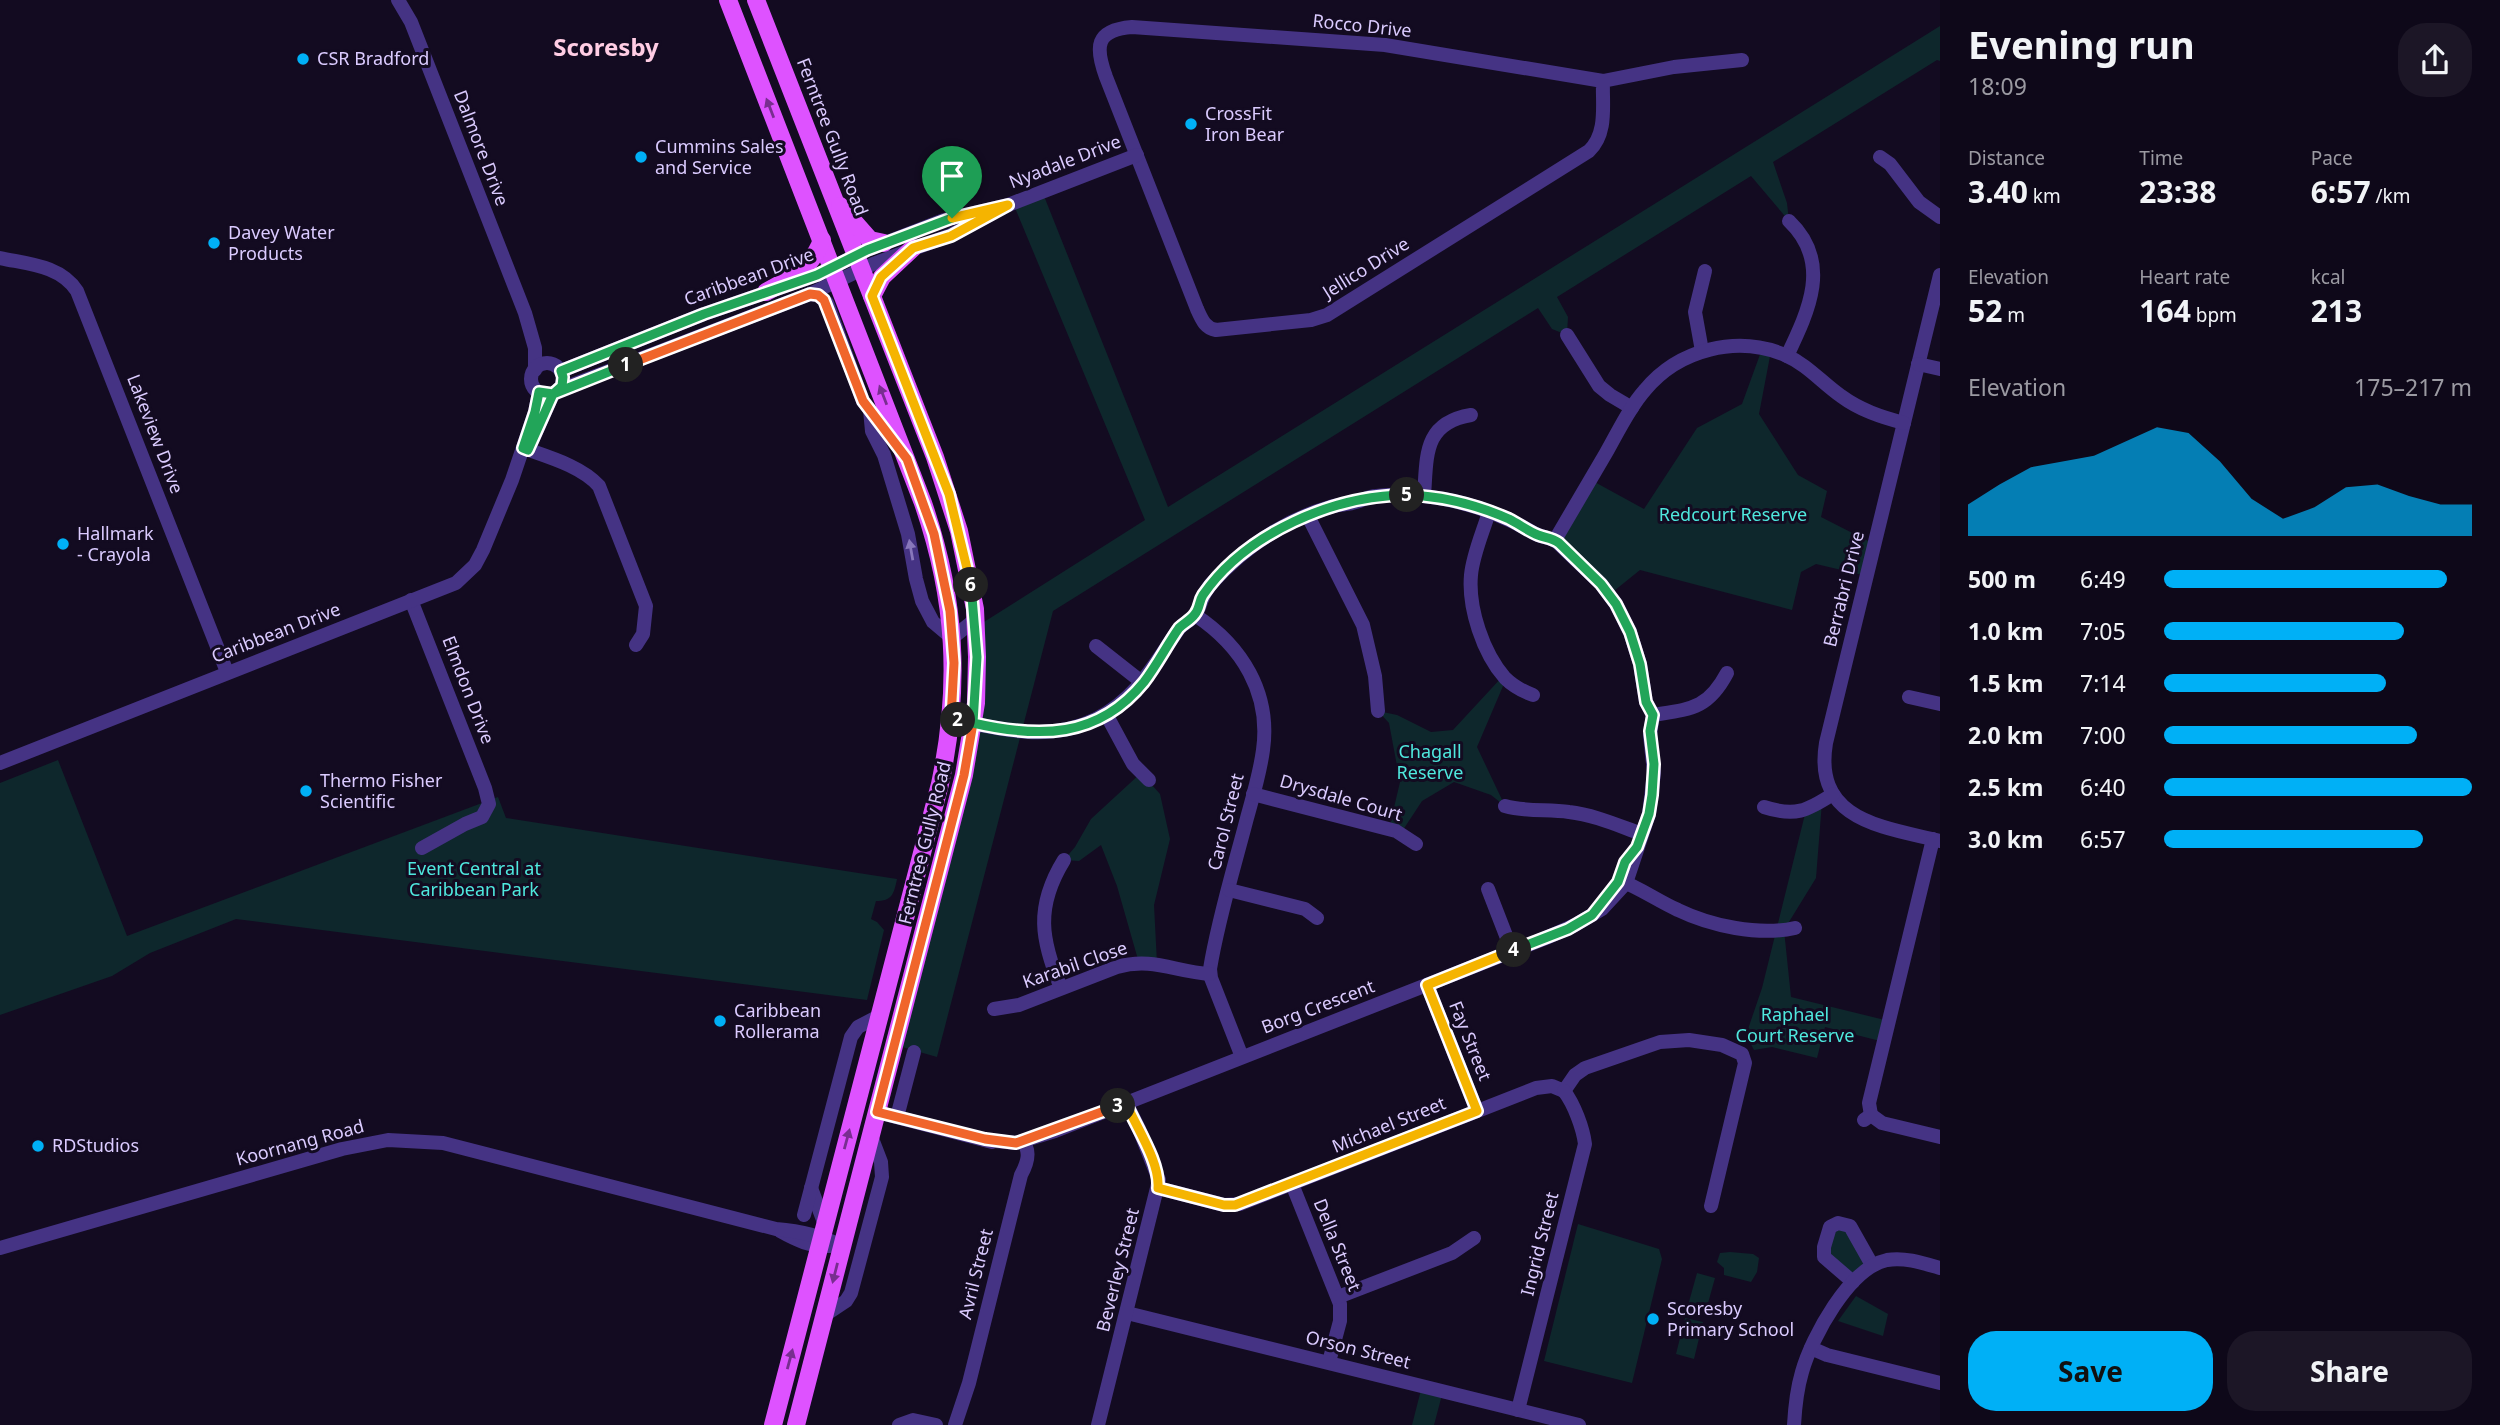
<!DOCTYPE html>
<meta charset="utf-8">
<style>
:root{--surface:#0e0819;--page:#1c1626;--text:#f1f3f6;--muted:#9b9aa2;--accent:#00b0f6}
body{margin:0;font-family:"Noto Sans",sans-serif;background:var(--page);color:var(--text);height:100vh;display:flex;flex-direction:column;font-size:26px;white-space:nowrap}
*{box-sizing:border-box;margin:0}
p{font-size:23px;color:var(--muted)}
.icon{flex:none;width:38px;height:38px;fill:none;stroke:currentColor;stroke-width:2;stroke-linecap:round;stroke-linejoin:round}
.map{position:relative;flex:1;overflow:hidden}
.drawer{display:flex;flex-direction:column;background:var(--surface);width:560px}
.drawer>*{flex:none}
.pin{position:absolute;display:grid;place-items:center;width:60px;height:60px;color:#fff;margin:-72px -30px;border-radius:50% 50% 50% 0;rotate:-45deg;box-shadow:0 0 7px #0007}
.pin .icon{rotate:45deg}
.km{position:absolute;width:35px;height:35px;margin:-18px;border-radius:50%;background:#222;color:#fff;font-size:19px;line-height:35px;text-align:center}
.round{display:grid;place-items:center;flex:none;width:74px;height:74px;border-radius:28px;background:var(--page)}
.headline{display:flex;align-items:center;justify-content:space-between;height:119px;padding:0 28px}
h1{font-size:38px;font-weight:700;line-height:52px}
.metrics{display:grid;grid-template-columns:repeat(3,1fr);gap:10px;height:119px;padding:7px 28px}
.metrics div{display:grid;align-content:center}
.metrics b{font-size:30px;font-weight:700}
.metrics small{font-size:19px;font-weight:400}
.metrics p{font-size:19px}
.chart{height:196px;padding:14px 28px}
.chart p{display:flex;justify-content:space-between}
.chart svg{width:100%;height:126px;margin-top:7px;fill:var(--accent);opacity:.7}
.primary-button{display:flex;gap:14px;margin-top:auto;padding:14px 28px}
.primary-button a{flex:1;height:80px;border-radius:28px;background:var(--accent);color:#111;font-size:28px;font-weight:700;line-height:80px;text-align:center}
.primary-button a+a{background:var(--page);color:var(--text)}
ul{padding:0 28px;list-style:none;font-size:23px}
li{display:grid;grid-template-columns:112px 84px 1fr;align-items:center;height:52px}
li i{height:18px;border-radius:9px;background:var(--accent)}
main{display:flex;flex:1;min-height:0}
.map>svg:first-child{display:block}
.green{fill:#0e272c}
.lines{fill:none;stroke-linecap:round;stroke-linejoin:round}
.minor{stroke:#453384;stroke-width:14}
.major{stroke:#de52ff;stroke-width:18}
.oneway{fill:#782e90}
.oneway2{fill:#87b}
.split-1-casing{stroke:#fff;stroke-width:14}
.split-2-casing{stroke:#fff;stroke-width:14}
.split-3-casing{stroke:#fff;stroke-width:14}
.split-4-casing{stroke:#fff;stroke-width:14}
.split-5-casing{stroke:#fff;stroke-width:14}
.split-6-casing{stroke:#fff;stroke-width:14}
.split-7-casing{stroke:#fff;stroke-width:14}
.split-1{stroke:#22a559;stroke-width:9}
.split-2{stroke:#f0652b;stroke-width:9}
.split-3{stroke:#f0652b;stroke-width:9}
.split-4{stroke:#f5b400;stroke-width:9}
.split-5{stroke:#22a559;stroke-width:9}
.split-6{stroke:#22a559;stroke-width:9}
.split-7{stroke:#f5b400;stroke-width:9}
.poi-dot{fill:#00b0f6;stroke:#130b21;stroke-width:2.5}
.labels{text-anchor:middle;stroke-width:6;stroke-linejoin:round;paint-order:stroke}
.street-label{font-size:18px;fill:#dbcbff;stroke:#130b21}
.poi-label{font-size:18px;fill:#dbcbff;stroke:#130b21;text-anchor:start}
.park-label{font-size:18px;fill:#4fe8de;stroke:#130b21}
.district-label{font-size:24px;font-weight:bold;fill:#ffcde4;stroke:#130b21}
</style>
<main>
<div class="map">
<svg width="1940" height="1425" viewBox="0 0 1940 1425">
<rect width="100%" height="100%" fill="#130b21"/>
<g class="green">
<polygon points="1940,26 1940,61 1937,60 1773,162 1787,203 1789,221 1751,176 1557,297 1568,317 1567,335 1552,329 1538,308 1053,611 937,1057 895,1045 956,809 976,627 1145,520 1013,203 1042,191 1168,507"/>
<polygon points="1762,349 1771,351 1759,414 1798,475 1827,491 1821,517 1874,544 1867,576 1816,564 1801,572 1792,610 1640,570 1609,595 1558,543 1591,480 1644,509 1697,428 1742,404"/>
<polygon points="1503,676 1506,679 1477,747 1505,806 1491,795 1454,782 1422,801 1401,833 1389,829 1400,782 1389,723 1378,711 1397,715 1431,732 1453,730"/>
<path d="M58,760L127,936L498,797L506,818L897,879C894,894 892,901 876,901L871,919L877,922L884,930L867,1000L236,919L150,953L112,976L0,1015V783Z"/>
<polygon points="1141,773 1160,794 1170,839 1154,905 1157,963 1139,963 1117,886 1101,845 1079,861 1064,860 1075,847 1091,819"/>
<polygon points="1822,802 1816,878 1784,930 1791,997 1889,1021 1884,1042 1825,1027 1817,1058 1772,1047 1754,1050 1746,1035 1762,988 1806,810"/>
<polygon points="1843,1223 1872,1265 1853,1282 1824,1247"/>
<polygon points="1578,1224 1659,1249 1662,1259 1632,1383 1544,1361"/>
<polygon points="1730,1252 1753,1254 1759,1258 1757,1272 1751,1282 1724,1275 1724,1268 1717,1262 1720,1253"/>
<polygon points="1697,1273 1715,1278 1705,1314 1687,1309"/>
<polygon points="1856,1296 1888,1314 1883,1336 1838,1321"/>
<polygon points="1685,1318 1703,1322 1694,1359 1676,1354"/>
<polygon points="1422,1386 1443,1391 1434,1425 1412,1425"/>
</g>
<g class="lines">
<g class="minor">
<polyline points="398,0 411,22 525,313 535,348 535,370"/>
<path d="M1603,81C1602,104 1608,133 1589,151L1327,315L1311,320L1216,330C1205,328 1202,320 1197,309L1106,77C1095,47 1095,30 1132,27L1385,45L1603,81L1674,67L1742,60"/>
<polyline points="1880,157 1890,164 1919,202 1940,217"/>
<path d="M0,258C27,264 60,265 77,291L227,672"/>
<path d="M1940,275L1826,743C1813,821 1884,827 1940,841"/>
<polyline points="810,294 818,295 827,303 863,401 895,442"/>
<polyline points="1567,335 1599,386 1610,395 1632,408"/>
<polyline points="1702,351 1695,312 1705,271"/>
<path d="M1787,356C1809,310 1832,262 1789,221"/>
<circle cx="547" cy="379" r="16"/>
<polyline points="1918,364 1940,369"/>
<polyline points="561,371 704,314 817,275 867,250 944,220 1008,205 1137,155"/>
<polyline points="559,390 810,294 873,264 951,235 991,214"/>
<polyline points="870,410 872,431 884,455 908,534 916,579 922,601 933,622 952,638 976,619"/>
<path d="M523,448C548,457 581,466 599,486L646,606L643,634L636,645"/>
<polyline points="529,448 553,394"/>
<path d="M1424,496C1427,456 1423,423 1471,415"/>
<path d="M1489,512C1483,532 1473,554 1471,575C1468,608 1483,653 1505,678C1513,686 1522,691 1533,695"/>
<polyline points="1308,516 1363,625 1375,676 1378,711"/>
<path d="M1555,540C1572,511 1589,482 1606,453C1618,432 1629,408 1645,390C1679,349 1737,335 1785,355C1808,365 1821,382 1841,396C1860,410 1881,417 1904,423"/>
<polyline points="411,600 485,788 489,804 482,817 465,824 422,848"/>
<path d="M1195,615C1242,646 1271,693 1263,750C1260,773 1253,796 1247,818C1234,868 1218,919 1210,969L1211,978L1242,1057"/>
<polyline points="1096,646 1143,683"/>
<polyline points="1909,697 1940,704"/>
<polyline points="1106,714 1133,764 1149,780"/>
<path d="M1653,715C1691,709 1708,709 1727,673"/>
<path d="M951,719C1001,729 1048,743 1096,719C1136,699 1154,665 1178,630C1183,623 1193,620 1197,612C1203,600 1201,596 1211,584C1243,549 1284,520 1330,507C1339,504 1348,505 1356,502C1363,500 1369,496 1376,496C1431,490 1488,506 1534,533C1542,538 1551,537 1558,543L1601,584L1616,604L1630,632L1640,664L1646,702L1653,715L1650,735L1654,773L1649,814L1626,883L1602,909L1575,925L1546,938L1055,1131L1016,1143L985,1140"/>
<polyline points="0,763 456,583 475,565 483,550 512,480 535,412 539,392"/>
<polyline points="1253,794 1396,831 1416,844"/>
<path d="M1505,806C1526,812 1548,809 1569,812C1595,815 1619,826 1642,834"/>
<path d="M1764,807C1795,817 1807,811 1833,794"/>
<path d="M1619,880C1640,888 1658,901 1678,910C1711,926 1759,936 1795,928"/>
<polyline points="1488,889 1512,951"/>
<polyline points="1229,890 1305,909 1317,918"/>
<polyline points="1427,985 1477,1111"/>
<path d="M1061,988C1041,940 1035,907 1064,860"/>
<path d="M994,1009L1019,1005L1117,967C1153,957 1175,972 1210,974"/>
<polyline points="877,1112 992,1142"/>
<polyline points="1871,1115 1869,1103 1933,839"/>
<polyline points="897,1117 914,1052"/>
<polyline points="1864,1120 1871,1115 1882,1123 1940,1137"/>
<polyline points="1292,1184 1340,1304 1340,1321 1329,1362"/>
<polyline points="811,1188 825,1225"/>
<polyline points="1158,1188 1224,1205 1240,1204 1536,1088 1552,1086 1564,1091 1575,1075 1585,1068 1660,1042 1689,1040 1722,1045 1742,1054 1745,1063 1711,1206"/>
<polyline points="804,1215 851,1037 858,1027 879,1016"/>
<path d="M780,1231C796,1240 811,1247 830,1246"/>
<path d="M0,1248L342,1149L388,1140L443,1143L776,1229C800,1231 820,1235 842,1246"/>
<polyline points="1853,1282 1824,1257 1824,1247 1830,1227 1838,1223 1850,1226 1872,1265"/>
<polyline points="1338,1297 1452,1253 1474,1238"/>
<polyline points="1127,1313 1579,1425"/>
<polyline points="825,1315 846,1301 851,1293 882,1177 881,1162 871,1136"/>
<polyline points="1811,1348 1827,1355 1940,1383"/>
<path d="M1518,1410L1585,1144C1583,1128 1574,1104 1564,1091"/>
<polyline points="899,1425 913,1420 936,1425"/>
<path d="M955,1425L969,1383L1021,1175C1027,1164 1032,1151 1022,1141"/>
<polyline points="1098,1425 1159,1180 1139,1129 1126,1103"/>
<path d="M1794,1425C1795,1407 1797,1389 1802,1372C1812,1337 1849,1268 1887,1260C1905,1257 1923,1263 1940,1268"/>
</g>
<g class="major">
<path d="M728,0L923,503C956,599 961,685 940,784L773,1425"/>
<polyline points="756,0 935,457 959,531 975,609 977,657 976,703 964,775 796,1425"/>
<polyline points="840,206 870,240 884,243"/>
<path d="M766,292C790,279 812,268 822,240"/>
<polyline points="872,296 882,277 913,248"/>
</g>
</g>
<defs><path id="oneway-solid" d="M-6-.8H1V-3.2L6.5 0L1 3.2V.8H-6Z" transform="scale(1.75)"/></defs>
<g class="oneway">
<use href="#oneway-solid" transform="translate(770 108) rotate(-111)"/>
<use href="#oneway-solid" transform="translate(883 395) rotate(-111)"/>
<use href="#oneway-solid" transform="translate(847 1139) rotate(-75)"/>
<use href="#oneway-solid" transform="translate(835 1273) rotate(104)"/>
<use href="#oneway-solid" transform="translate(790 1359) rotate(-75)"/>
</g>
<use class="oneway2" href="#oneway-solid" transform="translate(911 550) rotate(-100)"/>
<g class="lines">
<g class="split-1-casing">
<polyline id="split-1" points="626,365 553,394 539,392 535,412 523,448 528,450 553,394 562,386 563,377 561,371 704,314 817,275 867,250 952,218"/>
</g>
<g class="split-2-casing">
<polyline id="split-2" points="626,365 810,294 818,295 824,300 863,401 907,459 934,534 950,611 954,663 951,719 958,720"/>
</g>
<g class="split-3-casing">
<polyline id="split-3" points="958,720 973,723 964,775 877,1112 985,1139 1016,1143 1118,1106"/>
</g>
<g class="split-4-casing">
<path id="split-4" d="M1118,1106L1126,1103C1136,1127 1160,1162 1158,1188L1224,1205H1235L1477,1111L1427,985L1514,950"/>
</g>
<g class="split-5-casing">
<path id="split-5" d="M1407,495C1441,496 1477,505 1509,519C1519,524 1528,531 1538,535C1546,538 1552,538 1559,543L1601,584L1616,604L1630,632L1640,664L1646,702L1653,715L1650,731L1654,764L1652,795L1649,814L1637,847L1625,862L1618,882L1592,915L1568,929L1514,950"/>
</g>
<g class="split-6-casing">
<path id="split-6" d="M971,585L977,657L973,723C1038,738 1098,739 1144,682C1157,665 1167,645 1179,628C1184,623 1191,620 1195,614C1200,608 1199,601 1203,595C1246,533 1334,495 1407,495"/>
</g>
<g class="split-7-casing">
<polyline id="split-7" points="952,218 1008,205 951,236 913,248 881,277 872,296 949,494 971,585"/>
</g>
<use href="#split-1" class="split-1"/>
<use href="#split-2" class="split-2"/>
<use href="#split-3" class="split-3"/>
<use href="#split-4" class="split-4"/>
<use href="#split-5" class="split-5"/>
<use href="#split-6" class="split-6"/>
<use href="#split-7" class="split-7"/>
</g>
<g class="poi-dot">
<circle cx="303" cy="59" r="7"/>
<circle cx="1191" cy="124" r="7"/>
<circle cx="641" cy="157" r="7"/>
<circle cx="214" cy="243" r="7"/>
<circle cx="63" cy="544" r="7"/>
<circle cx="306" cy="791" r="7"/>
<circle cx="720" cy="1021" r="7"/>
<circle cx="38" cy="1146" r="7"/>
<circle cx="1653" cy="1319" r="7"/>
</g>
<g class="labels">
<g class="street-label">
<text transform="translate(1362 26) rotate(6)" y="6">Rocco Drive</text>
<text transform="translate(832 137) rotate(69)" y="6">Ferntree Gully Road</text>
<text transform="translate(481 148) rotate(69)" y="6">Dalmore Drive</text>
<text transform="translate(1065 162) rotate(-21)" y="6">Nyadale Drive</text>
<text transform="translate(1366 268) rotate(-32)" y="6">Jellico Drive</text>
<text transform="translate(749 277) rotate(-20)" y="6">Caribbean Drive</text>
<text transform="translate(155 434) rotate(69)" y="6">Lakeview Drive</text>
<text transform="translate(1844 589) rotate(-76)" y="6">Berrabri Drive</text>
<text transform="translate(276 633) rotate(-21)" y="6">Caribbean Drive</text>
<text transform="translate(468 690) rotate(69)" y="6">Elmdon Drive</text>
<text transform="translate(1341 798) rotate(16)" y="6">Drysdale Court</text>
<text transform="translate(1226 822) rotate(-76)" y="6">Carol Street</text>
<text transform="translate(925 843) rotate(-76)" y="6">Ferntree Gully Road</text>
<text transform="translate(1075 965) rotate(-19)" y="6">Karabil Close</text>
<text transform="translate(1318 1007) rotate(-21)" y="6">Borg Crescent</text>
<text transform="translate(1470 1041) rotate(68)" y="6">Fay Street</text>
<text transform="translate(1389 1125) rotate(-22)" y="6">Michael Street</text>
<text transform="translate(300 1143) rotate(-15)" y="6">Koornang Road</text>
<text transform="translate(1540 1244) rotate(-76)" y="6">Ingrid Street</text>
<text transform="translate(1337 1245) rotate(68)" y="6">Della Street</text>
<text transform="translate(1118 1270) rotate(-76)" y="6">Beverley Street</text>
<text transform="translate(976 1274) rotate(-76)" y="6">Avril Street</text>
<text transform="translate(1358 1350) rotate(14)" y="6">Orson Street</text>
</g>
<g class="poi-label">
<text x="317" y="65">CSR Bradford</text>
<text x="1205" y="120">CrossFit<tspan x="1205" dy="21">Iron Bear</tspan></text>
<text x="655" y="153">Cummins Sales<tspan x="655" dy="21">and Service</tspan></text>
<text x="228" y="239">Davey Water<tspan x="228" dy="21">Products</tspan></text>
<text x="77" y="540">Hallmark<tspan x="77" dy="21">- Crayola</tspan></text>
<text x="320" y="787">Thermo Fisher<tspan x="320" dy="21">Scientific</tspan></text>
<text x="734" y="1017">Caribbean<tspan x="734" dy="21">Rollerama</tspan></text>
<text x="52" y="1152">RDStudios</text>
<text x="1667" y="1315">Scoresby<tspan x="1667" dy="21">Primary School</tspan></text>
</g>
<g class="park-label">
<text x="1733" y="521">Redcourt Reserve</text>
<text x="1430" y="758">Chagall<tspan x="1430" dy="21">Reserve</tspan></text>
<text x="474" y="875">Event Central at<tspan x="474" dy="21">Caribbean Park</tspan></text>
<text x="1795" y="1021">Raphael<tspan x="1795" dy="21">Court Reserve</tspan></text>
</g>
<g class="district-label">
<text x="606" y="56">Scoresby</text>
</g>
</g>
</svg>
<div class="pin" style="left:952px;top:218px;background:#1e9e55"><svg class="icon" aria-label="arrive" viewBox="0 0 24 24"><path d="M6 21V4h12l-3 4 3 4H6"/></svg></div>
<b class="km" style="left:626px;top:365px">1</b>
<b class="km" style="left:958px;top:720px">2</b>
<b class="km" style="left:1118px;top:1106px">3</b>
<b class="km" style="left:1514px;top:950px">4</b>
<b class="km" style="left:1407px;top:495px">5</b>
<b class="km" style="left:971px;top:585px">6</b>
</div>
<section class="drawer">
<div class="headline"><div><h1>Evening run</h1><p>18:09</p></div><a class="round"><svg class="icon" aria-label="share" viewBox="0 0 24 24"><path d="M12 15V3M7 8l5-5 5 5M5 13v7h14v-7"/></svg></a></div>
<div class="metrics">
<div><p>Distance</p><b>3.40<small> km</small></b></div>
<div><p>Time</p><b>23:38</b></div>
<div><p>Pace</p><b>6:57<small> /km</small></b></div>
</div>
<div class="metrics">
<div><p>Elevation</p><b>52<small> m</small></b></div>
<div><p>Heart rate</p><b>164<small> bpm</small></b></div>
<div><p>kcal</p><b>213</b></div>
</div>
<div class="chart"><p><span>Elevation</span>175–217 m</p>
<svg viewBox="0 0 160 44" preserveAspectRatio="none"><path d="M0 44V33L10 26L20 20L30 18L40 16L50 11L60 6L70 8L80 18L90 31L100 38L110 34L120 27L130 26L140 30L150 33L160 33V44z"/></svg>
</div>
<ul>
<li><b>500 m</b>6:49<i style="width:92%"></i></li>
<li><b>1.0 km</b>7:05<i style="width:78%"></i></li>
<li><b>1.5 km</b>7:14<i style="width:72%"></i></li>
<li><b>2.0 km</b>7:00<i style="width:82%"></i></li>
<li><b>2.5 km</b>6:40<i style="width:100%"></i></li>
<li><b>3.0 km</b>6:57<i style="width:84%"></i></li>
</ul>
<div class="primary-button"><a>Save</a><a>Share</a></div>
</section>
</main>
